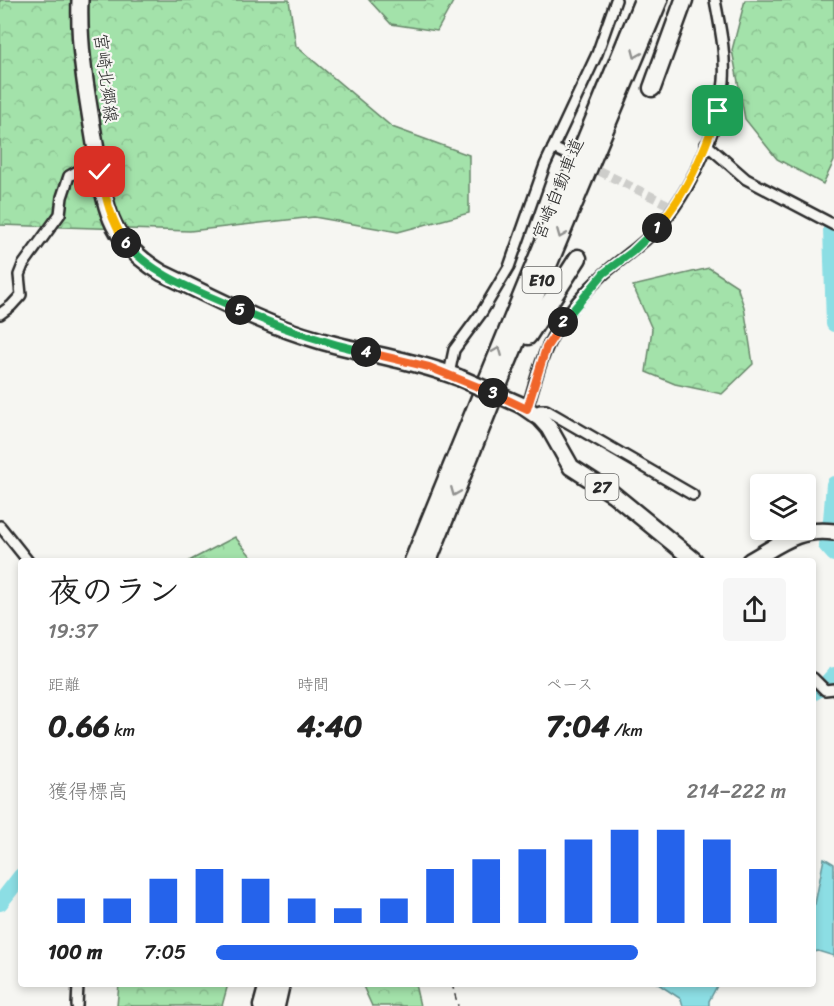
<!DOCTYPE html>
<html lang="ja">
<meta charset="utf-8">
<style>
:root{--surface:#fff;--page:#f6f6f6;--text:#222;--muted:#767676;--accent:#2563eb}
body{margin:0;font-family:Sriracha,"Klee One",sans-serif;background:var(--page);color:var(--text);height:100vh;display:flex;flex-direction:column;font-size:22px;white-space:nowrap}
*{box-sizing:border-box;margin:0}
p{font-size:20px;color:var(--muted)}
.icon{flex:none;width:33px;height:33px;fill:none;stroke:currentColor;stroke-width:2;stroke-linecap:round;stroke-linejoin:round}
.map{position:relative;flex:1;overflow:hidden}
.sheet{position:absolute;left:18px;top:558px;width:798px;height:429px;display:flex;flex-direction:column;background:var(--surface);border-radius:6px;box-shadow:0 3px 9px #0003}
.sheet>*{flex:none}
.tools{position:absolute;left:750px;top:474px;display:grid;gap:12px}
.tools a{display:grid;place-items:center;width:66px;height:66px;border-radius:6px;background:var(--surface);box-shadow:0 3px 9px #0003;font-size:30px}
.pin{position:absolute;display:grid;place-items:center;width:51px;height:51px;color:#fff;margin:-26px;border-radius:12px;box-shadow:0 3px 9px #0006}
.km{position:absolute;width:30px;height:30px;margin:-15px;border-radius:50%;background:#222;color:#fff;font-size:16px;line-height:30px;text-align:center}
.round{display:grid;place-items:center;flex:none;width:63px;height:63px;border-radius:6px;background:var(--page)}
.summary{display:flex;align-items:center;justify-content:space-between;height:102px;padding:0 30px}
h1{font-size:33px;font-weight:700;line-height:45px}
.stats{display:grid;grid-template-columns:repeat(3,1fr);gap:9px;height:102px;padding:6px 30px}
.stats div{display:grid;align-content:center}
.stats b{font-size:30px;font-weight:700}
.stats small{font-size:16px;font-weight:400}
.stats p{font-size:16px}
.chart{height:168px;padding:12px 30px}
.chart p{display:flex;justify-content:space-between}
.chart svg{width:100%;height:108px;margin-top:6px;stroke:var(--accent);stroke-width:6}
ul{padding:0 30px;list-style:none;font-size:20px}
li{display:grid;grid-template-columns:96px 72px 1fr;align-items:center;height:45px}
li i{height:15px;border-radius:8px;background:var(--accent)}
.map>svg:first-child{display:block}
.forest{fill:url(#forest-crowns);stroke:#67866a;stroke-width:1.5}
.water{fill:#8cdee4;stroke:#65969a;stroke-width:1.5}
.lines{fill:none;stroke-linecap:round;stroke-linejoin:round}
.river{stroke:#8cdee4;stroke-width:16}
.street-tunnel{stroke:#cdcdca;stroke-width:9;stroke-dasharray:9 4.5;stroke-linecap:butt}
.street-casing{stroke:#2b2b2b;stroke-width:14}
.primary-casing{stroke:#2b2b2b;stroke-width:20}
.highway-casing{stroke:#2b2b2b;stroke-width:21}
.path{stroke:#2b2b2b;stroke-width:1.5;stroke-dasharray:6 4.5;stroke-linecap:butt}
.street{stroke:#f6f6f2;stroke-width:9}
.primary{stroke:#f6f6f2;stroke-width:15}
.highway{stroke:#f6f6f2;stroke-width:16}
.primary-bridge-casing{stroke:#2b2b2b;stroke-width:20;stroke-linecap:butt}
.primary-bridge{stroke:#f6f6f2;stroke-width:15}
.oneway{stroke:#90908e}
.split-1-casing{stroke:#fff;stroke-width:12}
.split-2-casing{stroke:#fff;stroke-width:12}
.split-3-casing{stroke:#fff;stroke-width:12}
.split-4-casing{stroke:#fff;stroke-width:12}
.split-5-casing{stroke:#fff;stroke-width:12}
.split-6-casing{stroke:#fff;stroke-width:12}
.split-7-casing{stroke:#fff;stroke-width:12}
.split-1{stroke:#f5b400;stroke-width:8}
.split-2{stroke:#22a559;stroke-width:8}
.split-3{stroke:#f0652b;stroke-width:8}
.split-4{stroke:#f0652b;stroke-width:8}
.split-5{stroke:#22a559;stroke-width:8}
.split-6{stroke:#22a559;stroke-width:8}
.split-7{stroke:#f5b400;stroke-width:8}
.labels{text-anchor:middle;stroke-width:4.5;stroke-linejoin:round;paint-order:stroke}
.shield{fill:#f6f6f2;stroke:#686867;stroke-width:1.5}
.shield-label{font-size:16px;font-weight:bold;fill:#2b2b2b}
.street-label{font-size:18px;fill:#2b2b2b;stroke:#f6f6f2}
</style>
<div class="map">
<svg width="834" height="1006" viewBox="0 0 834 1006">
<defs>
<pattern id="forest-crowns" width="20" height="18" patternUnits="userSpaceOnUse" patternTransform="scale(1.5)"><rect width="20" height="18" fill="#a3e2aa"/><path d="M2 6a3 3 0 1 1 6 0M12 15a3 3 0 1 1 6 0" fill="none" stroke="#8cc292"/></pattern>
</defs>
<rect width="100%" height="100%" fill="#f6f6f2"/>
<filter id="ink" filterUnits="userSpaceOnUse"><feTurbulence type="fractalNoise" baseFrequency=".0167" numOctaves="2"/><feDisplacementMap in="SourceGraphic" scale="12" xChannelSelector="R" yChannelSelector="G"/><feConvolveMatrix kernelMatrix="1 2 1 2 8 2 1 2 1" color-interpolation-filters="sRGB"/></filter>
<g filter="url(#ink)">
<g class="forest">
<polygon points="0,0 289,0 296,46 392,127 469,155 469,213 398,232 314,217 190,231 0,225"/>
<polygon points="369,0 454,0 437,31 391,24"/>
<polygon points="745,0 834,0 834,161 823,184 777,159 745,119 732,50"/>
<polygon points="709,268 737,286 744,307 753,364 722,394 675,384 646,372 652,329 633,286"/>
<polygon points="235,537 254,560 253,561 189,561"/>
<polygon points="119,984 228,984 222,1006 117,1006"/>
<polygon points="362,984 415,984 420,1006 372,1006"/>
</g>
<g class="water">
<polygon points="824,858 834,864 834,956 818,951 813,952 813,905 815,904"/>
<polygon points="658,984 718,984 709,1001 709,1006 683,1006 681,999"/>
</g>
<g class="lines">
<g class="river">
<polyline points="831,228 834,324"/>
<polyline points="834,484 831,520 826,545 834,554"/>
<polyline points="813,693 823,687 834,675"/>
<polyline points="0,903 21,876"/>
</g>
<polyline class="street-tunnel" points="587,165 669,205"/>
<g class="street-casing">
<g id="street">
<polyline points="706,144 746,179 834,225"/>
<polyline points="553,148 566,154"/>
<polyline points="0,314 11,306 21,295 19,275 23,265 60,214 62,197 69,176 76,172 100,172"/>
<polyline points="449,374 454,350 482,312 509,267 545,165 597,54 616,0"/>
<path d="M527,409C535,383 541,356 555,332C568,311 586,290 605,273C622,258 641,246 657,229C690,193 719,129 724,81C726,54 720,27 715,0"/>
<polyline points="534,413 540,410 546,410 693,495"/>
<polyline points="0,526 28,561"/>
<polyline points="813,678 825,690 834,689"/>
<polyline points="77,1006 78,984"/>
</g>
</g>
<g class="primary-casing">
<g id="primary">
<path d="M80,0C78,51 88,100 96,150C101,175 103,203 114,225C125,247 142,261 162,273C213,297 264,325 318,340C365,354 414,360 460,378"/>
<polyline points="521,405 540,418 549,428 571,467 613,494 695,561"/>
<path d="M750,561C779,545 798,527 834,532"/>
</g>
</g>
<g class="highway-casing">
<g id="highway">
<polyline points="652,88 684,0"/>
<polyline points="528,336 578,258"/>
<polyline points="413,561 643,0"/>
<polyline points="428,561 503,373 659,0"/>
<polyline points="262,1006 268,984"/>
<polyline points="276,1006 281,984"/>
</g>
</g>
<polyline class="path" points="452,984 458,1006"/>
<use href="#street" class="street"/>
<use href="#primary" class="primary"/>
<use href="#highway" class="highway"/>
<g class="primary-bridge-casing">
<polyline id="primary-bridge" points="460,378 521,405"/>
</g>
<use href="#primary-bridge" class="primary-bridge"/>
</g>
<defs><path id="oneway-chevron" d="M-2-3.5L2.5 0L-2 3.5" fill="none" stroke-width="1.6" stroke-linecap="round" stroke-linejoin="round" transform="scale(1.5)"/></defs>
<g class="oneway">
<use href="#oneway-chevron" transform="translate(636 54) rotate(113)"/>
<use href="#oneway-chevron" transform="translate(561 234) rotate(112)"/>
<use href="#oneway-chevron" transform="translate(498 351) rotate(-68)"/>
<use href="#oneway-chevron" transform="translate(455 492) rotate(112)"/>
</g>
</g>
<g class="lines" filter="url(#ink)">
<g class="split-1-casing">
<path id="split-1" d="M657,228C687,192 703,156 718,111"/>
</g>
<g class="split-2-casing">
<polyline id="split-2" points="563,322 604,273 632,252 657,228"/>
</g>
<g class="split-3-casing">
<polyline id="split-3" points="493,393 527,409 546,348 563,322"/>
</g>
<g class="split-4-casing">
<polyline id="split-4" points="366,352 429,367 493,393"/>
</g>
<g class="split-5-casing">
<path id="split-5" d="M240,310C281,328 322,342 366,352"/>
</g>
<g class="split-6-casing">
<path id="split-6" d="M126,243C153,277 202,292 240,310"/>
</g>
<g class="split-7-casing">
<path id="split-7" d="M100,172C106,199 111,221 126,243"/>
</g>
<use href="#split-1" class="split-1"/>
<use href="#split-2" class="split-2"/>
<use href="#split-3" class="split-3"/>
<use href="#split-4" class="split-4"/>
<use href="#split-5" class="split-5"/>
<use href="#split-6" class="split-6"/>
<use href="#split-7" class="split-7"/>
</g>
<g class="labels">
<g class="shield">
<rect x="522.5" y="267" width="39" height="26" rx="4.5"/>
<rect x="585.5" y="474" width="33" height="26" rx="4.5"/>
</g>
<g class="shield-label">
<text x="542" y="286">E10</text>
<text x="602" y="493">27</text>
</g>
<g class="street-label">
<text transform="translate(106 78) rotate(83)" y="6">宮崎北郷線</text>
<text transform="translate(558 189) rotate(-68)" y="6">宮崎自動車道</text>
</g>
</g>
</svg>
<div class="tools">
<a><svg class="icon" aria-label="layers" viewBox="0 0 24 24"><path d="M12 4l9 5-9 5-9-5zM3 14l9 5 9-5"/></svg></a>
</div>
<div class="pin" style="left:718px;top:111px;background:#1e9e55"><svg class="icon" aria-label="arrive" viewBox="0 0 24 24"><path d="M6 21V4h12l-3 4 3 4H6"/></svg></div>
<div class="pin" style="left:100px;top:172px;background:#d93025"><svg class="icon" aria-label="check" viewBox="0 0 24 24"><path d="M5 12l5 5 9-10"/></svg></div>
<b class="km" style="left:657px;top:228px">1</b>
<b class="km" style="left:563px;top:322px">2</b>
<b class="km" style="left:493px;top:393px">3</b>
<b class="km" style="left:366px;top:352px">4</b>
<b class="km" style="left:240px;top:310px">5</b>
<b class="km" style="left:126px;top:243px">6</b>
<section class="sheet">
<div class="summary"><div><h1>夜のラン</h1><p>19:37</p></div><a class="round"><svg class="icon" aria-label="share" viewBox="0 0 24 24"><path d="M12 15V3M7 8l5-5 5 5M5 13v7h14v-7"/></svg></a></div>
<div class="stats">
<div><p>距離</p><b>0.66<small> km</small></b></div>
<div><p>時間</p><b>4:40</b></div>
<div><p>ペース</p><b>7:04<small> /km</small></b></div>
</div>
<div class="chart"><p><span>獲得標高</span>214–222 m</p>
<svg viewBox="0 0 160 44" preserveAspectRatio="none"><path d="M5 44V34M15 44V34M25 44V26M35 44V22M45 44V26M55 44V34M65 44V38M75 44V34M85 44V22M95 44V18M105 44V14M115 44V10M125 44V6M135 44V6M145 44V10M155 44V22"/></svg>
</div>
<ul>
<li><b>100 m</b>7:05<i style="width:74%"></i></li>
</ul>
</section>
</div>
